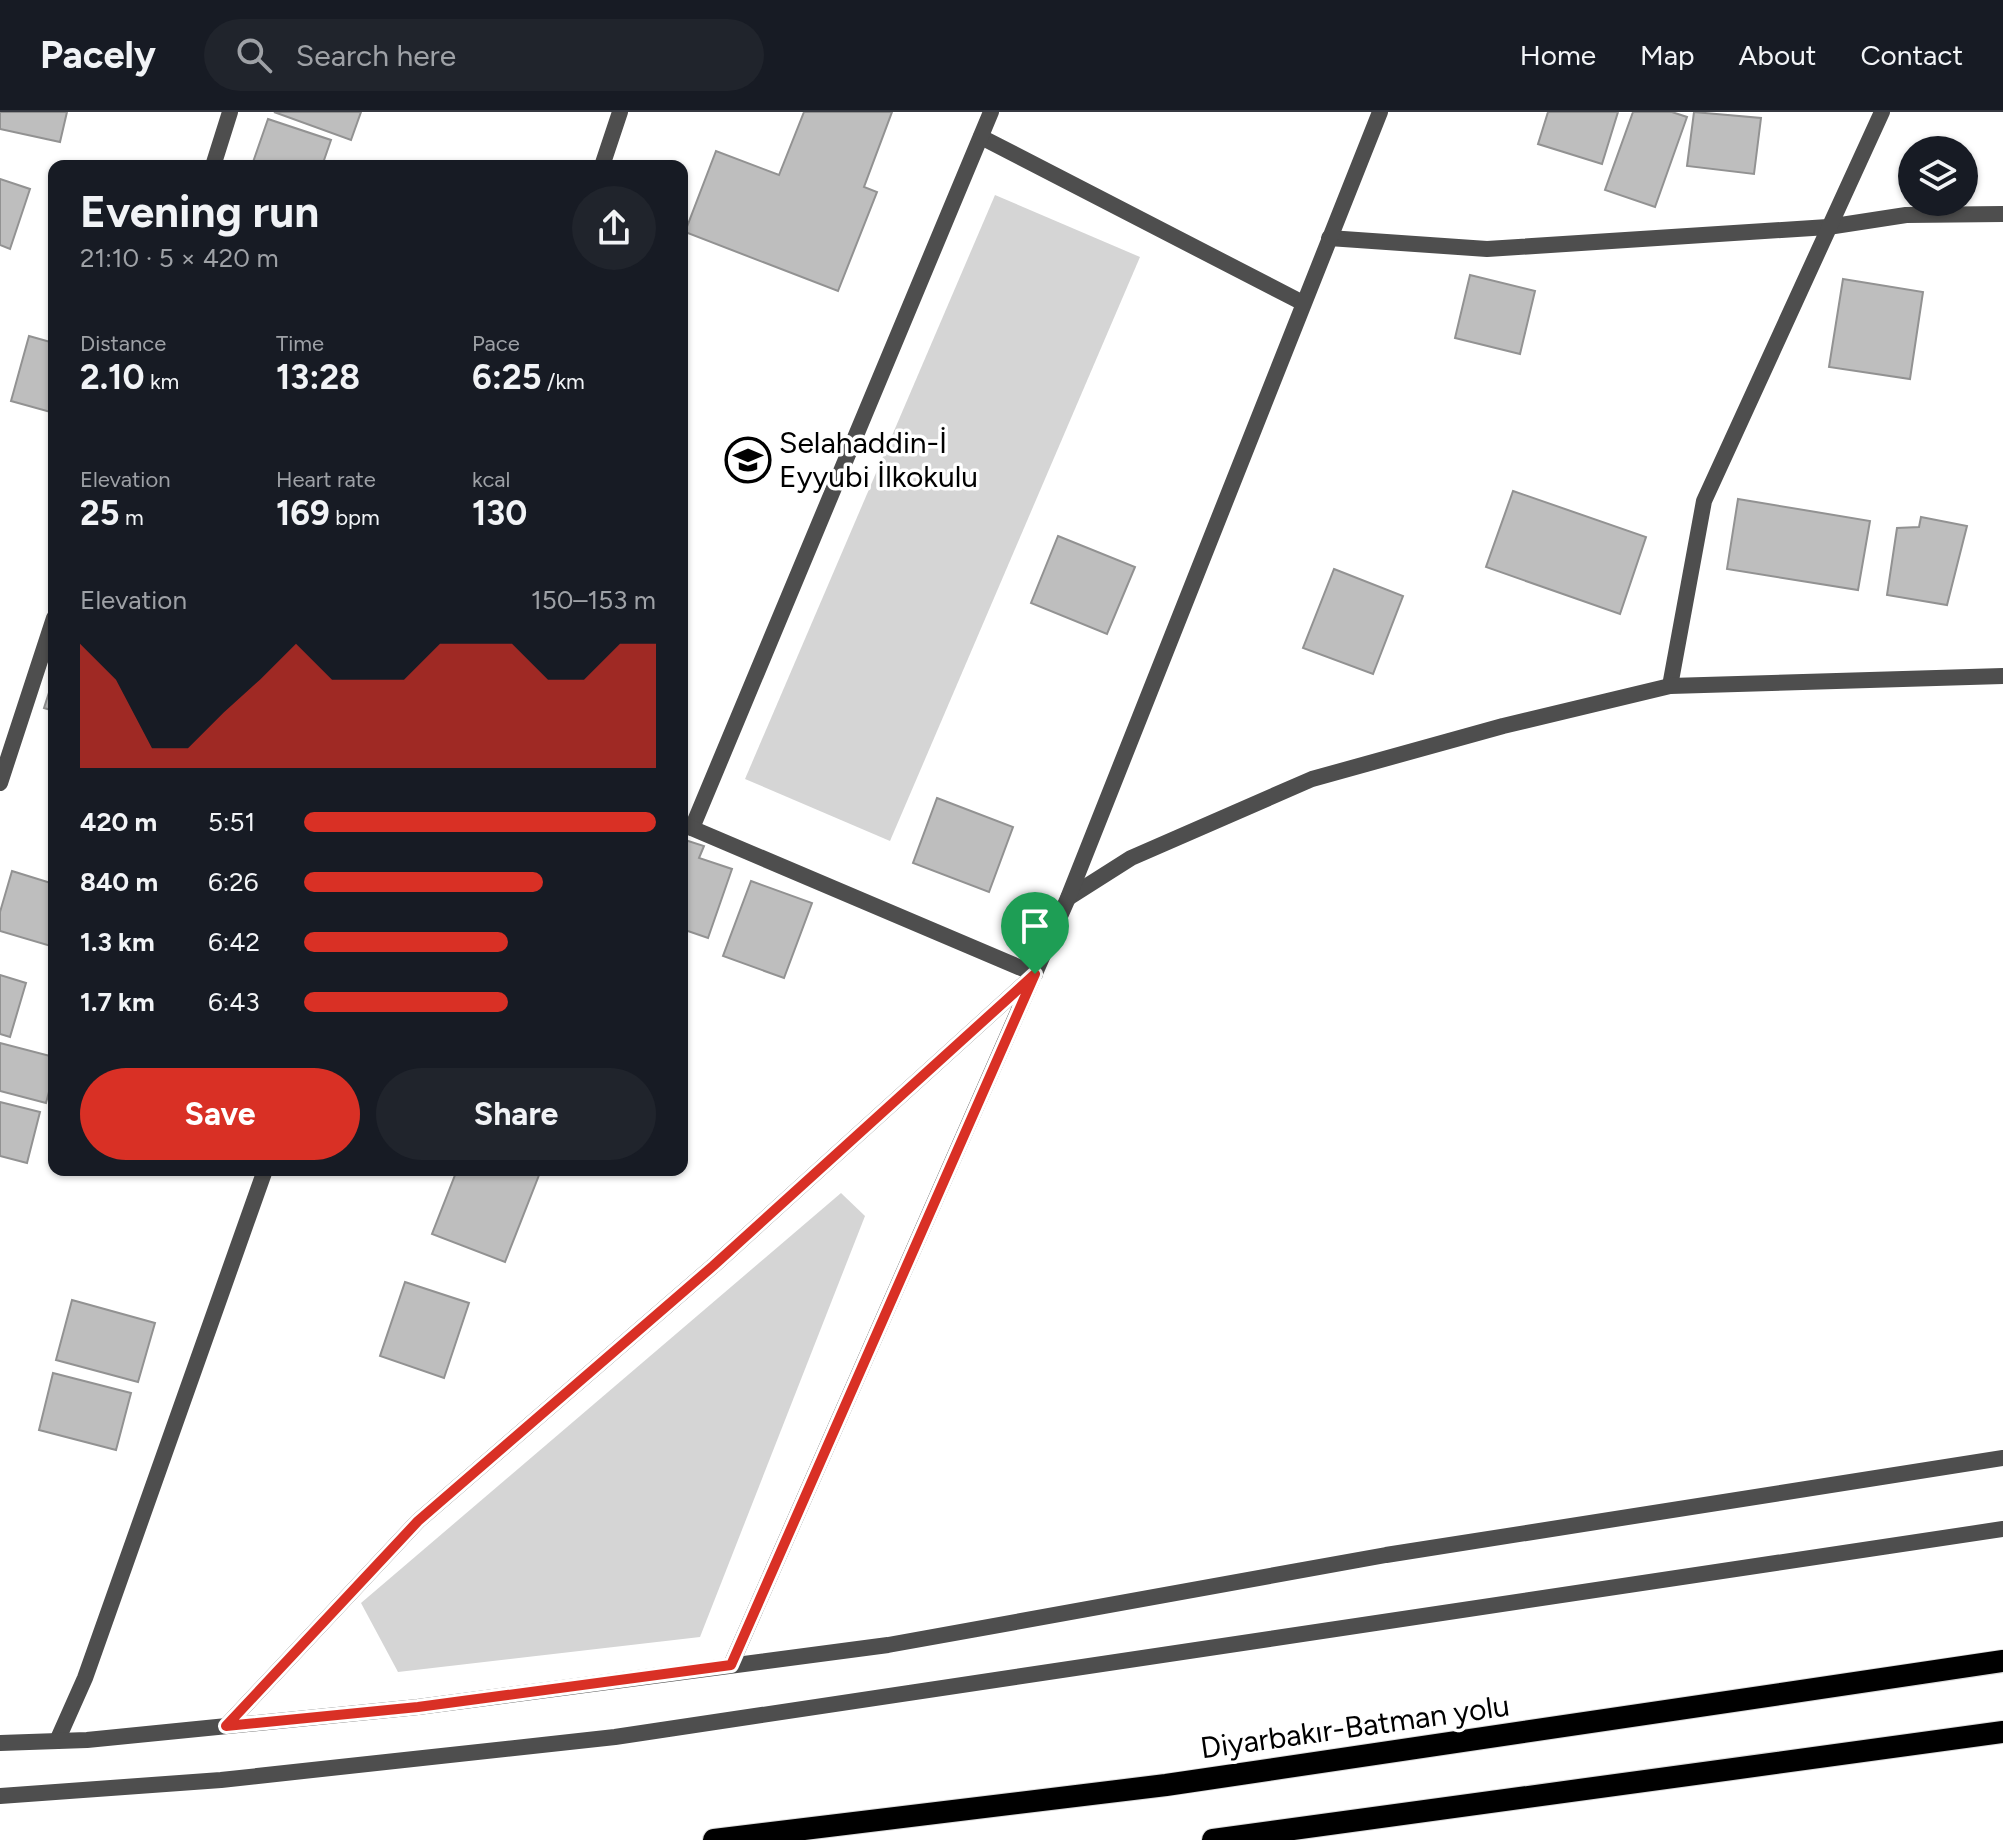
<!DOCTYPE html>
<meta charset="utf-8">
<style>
:root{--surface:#171b24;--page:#20242c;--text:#f1f3f6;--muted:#9ea1a6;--line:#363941;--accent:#d93025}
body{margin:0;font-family:Figtree,sans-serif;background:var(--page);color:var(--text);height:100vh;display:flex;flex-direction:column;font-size:30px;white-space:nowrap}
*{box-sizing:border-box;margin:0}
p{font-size:26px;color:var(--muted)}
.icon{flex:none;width:44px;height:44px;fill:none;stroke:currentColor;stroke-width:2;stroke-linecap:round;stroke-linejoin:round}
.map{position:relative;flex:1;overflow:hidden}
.panel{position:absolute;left:48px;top:48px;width:640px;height:1016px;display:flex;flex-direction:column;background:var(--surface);border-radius:16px;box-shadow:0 2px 6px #0004}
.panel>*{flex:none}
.controls{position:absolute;left:1898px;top:24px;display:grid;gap:16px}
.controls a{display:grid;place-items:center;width:80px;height:80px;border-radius:50%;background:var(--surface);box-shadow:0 2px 6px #0004;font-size:40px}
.pin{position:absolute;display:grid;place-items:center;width:68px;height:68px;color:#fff;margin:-82px -34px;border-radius:50% 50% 50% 0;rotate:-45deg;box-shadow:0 0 8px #0007}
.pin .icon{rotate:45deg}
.round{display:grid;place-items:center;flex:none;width:84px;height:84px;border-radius:42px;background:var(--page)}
.overview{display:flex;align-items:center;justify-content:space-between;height:136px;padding:0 32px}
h1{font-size:44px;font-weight:700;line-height:60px}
.figures{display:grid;grid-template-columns:repeat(3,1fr);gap:12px;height:136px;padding:8px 32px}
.figures div{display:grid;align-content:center}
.figures b{font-size:34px;font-weight:700}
.figures small{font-size:22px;font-weight:400}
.figures p{font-size:22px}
.chart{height:224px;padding:16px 32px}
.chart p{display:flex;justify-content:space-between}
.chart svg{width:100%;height:144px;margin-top:8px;fill:var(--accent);opacity:.7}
.cta{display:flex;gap:16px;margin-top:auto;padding:16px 32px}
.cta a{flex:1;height:92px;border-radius:48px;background:var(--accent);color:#fff;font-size:32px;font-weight:700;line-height:92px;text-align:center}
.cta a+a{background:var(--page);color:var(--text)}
ul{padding:0 32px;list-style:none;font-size:26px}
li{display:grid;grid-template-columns:128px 96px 1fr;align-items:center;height:60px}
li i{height:20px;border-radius:10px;background:var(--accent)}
header{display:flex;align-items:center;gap:48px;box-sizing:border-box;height:112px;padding:0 40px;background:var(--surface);border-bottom:2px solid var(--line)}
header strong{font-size:38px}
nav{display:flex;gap:44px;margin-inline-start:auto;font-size:28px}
.search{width:560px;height:72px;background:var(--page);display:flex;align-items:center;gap:20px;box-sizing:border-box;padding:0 28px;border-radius:44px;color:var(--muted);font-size:30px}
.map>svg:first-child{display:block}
.green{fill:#d5d5d5}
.building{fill:#bebebe;stroke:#929292;stroke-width:2}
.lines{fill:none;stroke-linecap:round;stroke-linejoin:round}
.trunk-casing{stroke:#dbdbdb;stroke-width:24}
.minor{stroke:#4e4e4e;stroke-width:16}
.tertiary{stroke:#4e4e4e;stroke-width:16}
.trunk{stroke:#000;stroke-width:22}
.route-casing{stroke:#fff;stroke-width:16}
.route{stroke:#d93025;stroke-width:10}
.labels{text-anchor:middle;stroke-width:7;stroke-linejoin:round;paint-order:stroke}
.poi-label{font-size:30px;fill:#000;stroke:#fff;text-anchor:start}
.street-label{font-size:30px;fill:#000;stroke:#fff}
</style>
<header>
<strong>Pacely</strong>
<div class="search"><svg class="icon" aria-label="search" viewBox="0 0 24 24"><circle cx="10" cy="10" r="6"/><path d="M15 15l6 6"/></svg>Search here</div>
<nav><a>Home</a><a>Map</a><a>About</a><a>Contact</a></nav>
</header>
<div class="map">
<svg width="2003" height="1728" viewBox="0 0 2003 1728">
<rect width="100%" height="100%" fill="#fff"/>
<g class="green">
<polygon points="995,83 1140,145 890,729 745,667"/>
<polygon points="841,1081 865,1104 700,1525 398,1560 361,1491"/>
</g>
<g class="building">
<polygon points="0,0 67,0 60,30 0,17"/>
<polygon points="274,0 361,0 351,28"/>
<polygon points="804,0 892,0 864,75 877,80 838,179 685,120 716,39 779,63"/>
<polygon points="1548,0 1618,0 1602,52 1538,32"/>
<polygon points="1633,0 1672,0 1687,5 1655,95 1605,78"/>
<polygon points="1694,0 1761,6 1754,62 1687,54"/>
<polygon points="268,7 331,28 322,54 252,53"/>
<polygon points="0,67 30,77 10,137 0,133"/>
<polygon points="1470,163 1535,179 1520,242 1455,226"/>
<polygon points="1843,167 1923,180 1910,267 1829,255"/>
<polygon points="29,224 54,231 54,301 11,289"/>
<polygon points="1513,379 1646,425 1620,502 1486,455"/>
<polygon points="1738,387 1870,409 1858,478 1727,457"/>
<polygon points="1921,405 1967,414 1947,493 1887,483 1897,416 1919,415"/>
<polygon points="1058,424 1135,455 1107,522 1031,491"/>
<polygon points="1334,457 1403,484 1373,562 1303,536"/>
<polygon points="54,565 54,599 44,596"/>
<polygon points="937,686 1013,715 989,780 913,751"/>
<polygon points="682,727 704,734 699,746 732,757 708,826 682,817"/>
<polygon points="12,759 54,772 54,835 0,819 0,800"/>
<polygon points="751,769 812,791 784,866 723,844"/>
<polygon points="0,863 26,871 10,925 0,922"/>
<polygon points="0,931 54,945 54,961 46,991 0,979"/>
<polygon points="0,990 40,1000 27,1051 0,1044"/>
<polygon points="457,1058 541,1058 505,1150 432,1122"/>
<polygon points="405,1170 469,1191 444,1266 380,1244"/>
<polygon points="72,1188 155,1211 138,1270 56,1248"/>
<polygon points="53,1261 131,1281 116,1338 39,1318"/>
</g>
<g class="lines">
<g class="trunk-casing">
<g id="trunk">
<polyline points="714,1728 1166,1673 2003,1549"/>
<polyline points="1213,1728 2003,1620"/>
</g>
</g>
<g class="minor">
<polyline points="981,25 1303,191"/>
<polyline points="213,54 230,0"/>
<polyline points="602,54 620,0"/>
<polyline points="1329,126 1487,137 1828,115 1906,103 2003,102"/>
<polyline points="1670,574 1704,389 1882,0"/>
<polyline points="0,671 54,506"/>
<polyline points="692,716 991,0"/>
<polyline points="1068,786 1131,746 1312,667 1503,614 1670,574 2003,564"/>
<polyline points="731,1553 1068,786 1380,0"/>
<polyline points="226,1614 418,1409 713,1154 1035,862 682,712"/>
<polyline points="57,1629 85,1566 265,1058"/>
</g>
<g class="tertiary">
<polyline points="0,1631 87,1628 418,1595 888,1533 1386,1443 2003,1346"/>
<polyline points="0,1684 221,1668 615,1625 2003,1417"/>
</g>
<use href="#trunk" class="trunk"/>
</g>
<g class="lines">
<g class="route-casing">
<polygon id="route" points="1035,862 731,1553 418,1595 226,1614 418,1409 713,1154"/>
</g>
<use href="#route" class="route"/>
</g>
<defs>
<g id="school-ring" transform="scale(2.3)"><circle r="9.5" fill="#fff" stroke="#000" stroke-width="1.5"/><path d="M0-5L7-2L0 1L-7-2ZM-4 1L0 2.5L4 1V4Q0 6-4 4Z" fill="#000"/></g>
</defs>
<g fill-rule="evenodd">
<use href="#school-ring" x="748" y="348"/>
</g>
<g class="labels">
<g class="poi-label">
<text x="779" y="341">Selahaddin-İ<tspan x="779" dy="34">Eyyubi İlkokulu</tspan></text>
</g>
<g class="street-label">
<text transform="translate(1355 1615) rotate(-8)" y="10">Diyarbakır-Batman yolu</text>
</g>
</g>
</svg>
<div class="controls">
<a><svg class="icon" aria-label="layers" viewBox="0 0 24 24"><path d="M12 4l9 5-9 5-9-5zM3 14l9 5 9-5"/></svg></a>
</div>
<div class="pin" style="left:1035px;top:862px;background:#1e9e55"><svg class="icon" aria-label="arrive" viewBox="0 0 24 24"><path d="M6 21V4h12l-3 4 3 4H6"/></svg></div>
<section class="panel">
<div class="overview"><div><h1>Evening run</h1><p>21:10 · 5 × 420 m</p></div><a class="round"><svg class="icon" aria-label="share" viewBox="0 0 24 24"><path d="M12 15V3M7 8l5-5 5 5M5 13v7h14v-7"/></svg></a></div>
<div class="figures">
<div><p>Distance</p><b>2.10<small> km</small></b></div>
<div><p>Time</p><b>13:28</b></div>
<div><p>Pace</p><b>6:25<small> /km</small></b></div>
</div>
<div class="figures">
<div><p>Elevation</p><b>25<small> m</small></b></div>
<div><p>Heart rate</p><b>169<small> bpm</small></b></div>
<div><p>kcal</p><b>130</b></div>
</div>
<div class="chart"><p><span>Elevation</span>150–153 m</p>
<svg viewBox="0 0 160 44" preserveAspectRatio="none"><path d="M0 44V6L10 17L20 38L30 38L40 27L50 17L60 6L70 17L80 17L90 17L100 6L110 6L120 6L130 17L140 17L150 6L160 6V44z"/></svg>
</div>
<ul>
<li><b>420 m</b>5:51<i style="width:100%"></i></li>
<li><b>840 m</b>6:26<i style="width:68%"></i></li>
<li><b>1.3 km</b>6:42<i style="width:58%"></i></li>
<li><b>1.7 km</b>6:43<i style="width:58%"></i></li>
</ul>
<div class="cta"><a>Save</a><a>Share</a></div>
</section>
</div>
